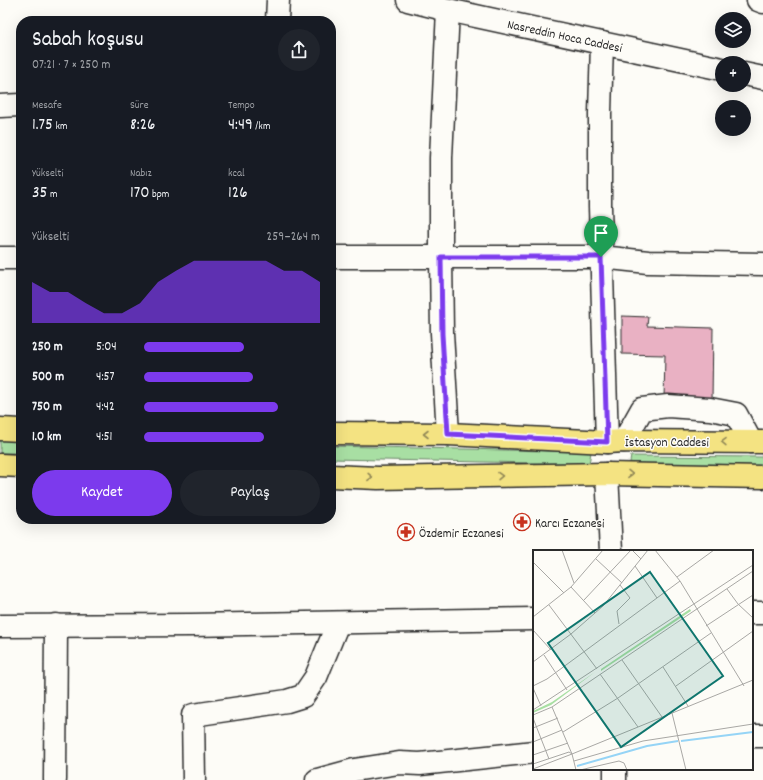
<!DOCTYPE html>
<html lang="tr">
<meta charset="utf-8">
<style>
:root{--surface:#171b24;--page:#20242c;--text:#f1f3f6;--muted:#9ea1a6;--accent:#7c3aed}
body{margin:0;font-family:Dekko,sans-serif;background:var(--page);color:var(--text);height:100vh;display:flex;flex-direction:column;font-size:15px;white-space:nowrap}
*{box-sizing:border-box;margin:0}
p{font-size:13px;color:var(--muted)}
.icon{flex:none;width:22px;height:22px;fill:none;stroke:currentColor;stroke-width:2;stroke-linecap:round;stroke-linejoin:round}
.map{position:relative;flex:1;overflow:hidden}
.panel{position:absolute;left:16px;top:16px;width:320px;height:508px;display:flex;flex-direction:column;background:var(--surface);border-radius:16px;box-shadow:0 4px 16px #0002}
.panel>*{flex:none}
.fabs{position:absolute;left:715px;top:12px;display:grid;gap:8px}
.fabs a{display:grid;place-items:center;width:36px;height:36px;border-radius:50%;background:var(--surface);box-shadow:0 4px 16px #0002;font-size:20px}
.pin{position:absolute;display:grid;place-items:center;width:34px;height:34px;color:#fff;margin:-41px -17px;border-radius:50% 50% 50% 0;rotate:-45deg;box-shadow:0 0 4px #0007}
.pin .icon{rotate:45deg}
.round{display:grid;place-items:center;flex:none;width:42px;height:42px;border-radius:21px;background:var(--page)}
.head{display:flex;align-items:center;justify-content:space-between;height:68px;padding:0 16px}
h1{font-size:22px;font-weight:600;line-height:30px}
.stats{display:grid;grid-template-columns:repeat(3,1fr);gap:6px;height:68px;padding:4px 16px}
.stats div{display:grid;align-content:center}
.stats b{font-size:17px;font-weight:600}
.stats small{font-size:11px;font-weight:400}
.stats p{font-size:11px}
.chart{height:112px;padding:8px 16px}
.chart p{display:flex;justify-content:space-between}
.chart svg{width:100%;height:72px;margin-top:4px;fill:var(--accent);opacity:.7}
.primary-button{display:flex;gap:8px;margin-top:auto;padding:8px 16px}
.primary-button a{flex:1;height:46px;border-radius:24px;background:var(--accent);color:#fff;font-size:16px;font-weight:600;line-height:46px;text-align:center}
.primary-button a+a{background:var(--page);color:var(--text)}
ul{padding:0 16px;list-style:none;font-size:13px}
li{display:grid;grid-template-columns:64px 48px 1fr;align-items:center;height:30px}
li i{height:10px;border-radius:5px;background:var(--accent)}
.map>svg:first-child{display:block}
.green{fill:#a8dfa3;stroke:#6a8567}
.building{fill:#e9b1c3;stroke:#2b2b2b}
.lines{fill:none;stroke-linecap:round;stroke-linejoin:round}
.minor-casing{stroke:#2b2b2b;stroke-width:25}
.major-casing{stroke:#2b2b2b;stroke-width:25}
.minor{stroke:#fdfcf7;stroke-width:22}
.major{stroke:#f4e382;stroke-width:22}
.oneway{stroke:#908756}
.route-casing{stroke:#fff;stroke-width:8}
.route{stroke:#7c3aed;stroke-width:5}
.labels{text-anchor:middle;stroke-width:3;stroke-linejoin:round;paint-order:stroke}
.street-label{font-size:13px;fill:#2b2b2b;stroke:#fdfcf7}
.poi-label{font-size:13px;fill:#2b2b2b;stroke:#fdfcf7;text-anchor:start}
.inset-river{fill:none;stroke:#95d4f6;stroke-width:2}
.inset-road{fill:none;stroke:#a9a8a5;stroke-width:1}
.view{fill:#0f766e;fill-opacity:0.15;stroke:#0f766e;stroke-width:2}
.inset-edge{fill:none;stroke:#2b2b2b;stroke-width:2}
</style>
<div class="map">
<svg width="763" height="780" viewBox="0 0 763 780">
<rect width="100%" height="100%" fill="#fdfcf7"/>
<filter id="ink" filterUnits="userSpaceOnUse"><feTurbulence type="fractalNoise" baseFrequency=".025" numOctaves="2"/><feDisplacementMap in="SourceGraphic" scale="8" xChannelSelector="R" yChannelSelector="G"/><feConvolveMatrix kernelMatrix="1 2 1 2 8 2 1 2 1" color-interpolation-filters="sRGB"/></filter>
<g filter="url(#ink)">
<g class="green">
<rect x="0" y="439" width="21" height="14"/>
<polygon points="331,446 591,452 589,464 331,459"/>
<polygon points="631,456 763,457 763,470 629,468"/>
</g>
<polygon class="building" points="622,316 648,317 647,326 713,328 712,400 664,399 665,355 622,354"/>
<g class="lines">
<g class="minor-casing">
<g id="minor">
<polyline points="408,0 448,10 722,69"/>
<polyline points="758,0 763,2"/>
<polyline points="277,21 278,0"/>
<polyline points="602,43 600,113 600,207 607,442"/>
<polyline points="744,74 763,78"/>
<polyline points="0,106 21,105"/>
<polyline points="331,257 601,257 648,262 763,264"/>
<polyline points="0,258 21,258"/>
<polyline points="448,434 442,333 441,257 441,158 448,10"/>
<polyline points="624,441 642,409 668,406 710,409 736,414 751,442"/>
<polyline points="607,474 611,551"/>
<polyline points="752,613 763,613"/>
<polyline points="0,626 191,625 534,619"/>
<polyline points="752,736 763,736"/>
<polyline points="615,769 615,780"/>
<polyline points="55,780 56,625"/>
<polyline points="194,780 193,715 287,701 303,696 316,677 338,623"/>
<polyline points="317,780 354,770 399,763 420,764 534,752"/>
</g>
</g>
<g class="major-casing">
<g id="major">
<polyline points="0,429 21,430"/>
<polyline points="331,433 448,434 607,442 624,441 763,442"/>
<polyline points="0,465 21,466"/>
<polyline points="331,476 378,478 607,474 763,477"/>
</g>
</g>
<use href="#minor" class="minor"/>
<use href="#major" class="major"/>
</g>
<defs><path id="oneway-chevron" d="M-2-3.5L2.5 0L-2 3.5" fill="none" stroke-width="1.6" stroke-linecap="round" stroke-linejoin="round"/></defs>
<g class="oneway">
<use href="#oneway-chevron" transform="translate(426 434) rotate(-180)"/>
<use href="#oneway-chevron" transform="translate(724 442) rotate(-179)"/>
<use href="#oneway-chevron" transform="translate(630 474) rotate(1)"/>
<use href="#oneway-chevron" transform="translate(500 476) rotate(-1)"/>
<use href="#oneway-chevron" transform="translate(370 477) rotate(2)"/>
</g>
</g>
<g class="lines" filter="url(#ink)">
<g class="route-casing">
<polygon id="route" points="441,257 601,257 607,442 448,434 442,334"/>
</g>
<use href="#route" class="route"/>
</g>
<defs>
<g id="pharmacy-ring" transform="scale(0.9)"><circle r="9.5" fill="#fdfcf7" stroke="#c8321e" stroke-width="1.5"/><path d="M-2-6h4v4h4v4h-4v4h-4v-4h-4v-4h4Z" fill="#c8321e"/></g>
</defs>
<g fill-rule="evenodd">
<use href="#pharmacy-ring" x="522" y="522"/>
<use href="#pharmacy-ring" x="406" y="532"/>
</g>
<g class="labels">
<g class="street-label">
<text transform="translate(565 35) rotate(12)" y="5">Nasreddin Hoca Caddesi</text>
<text x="667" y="446">İstasyon Caddesi</text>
</g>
<g class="poi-label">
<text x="535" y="527">Karcı Eczanesi</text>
<text x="419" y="537">Özdemir Eczanesi</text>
</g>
</g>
<g transform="translate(533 550)">
<rect width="220" height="220" fill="#fdfcf7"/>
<path d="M157,59L158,61L68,121V119ZM62,122L18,155L0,163V161L19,152Z" fill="#a8dfa3"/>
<path class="inset-river" d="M148,191L220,182M44,216L114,196L145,191"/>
<path class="inset-road" d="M29,0L41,33M99,0L108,9M122,0L147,31L211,136M63,9L89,33M0,12L31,43M102,16L124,48M144,27L181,0M38,37L62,63M194,39L205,54L220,68M51,50L98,0M16,55L64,119M0,67L38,37L70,0M86,74L84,61L97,48L87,35M173,76L220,45M0,80L18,100M11,105L34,140M89,110L129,167M0,112L38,84L70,56L115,0M130,117L155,156M67,124L105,177M0,136L14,129L147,31M143,136L220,81M0,138L8,156M19,157L39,204L43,220M0,160L220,15M139,163L153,220M0,165L19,157L220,21M0,168L16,209M0,178L25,168M30,182L85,148L178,83M0,192L29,180M39,204L220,130M0,205L35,193M41,211L110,191L220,174M0,214L36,202L39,204L0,219M47,220L86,211L91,213L94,220"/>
<path class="view" d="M117,22L190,126L88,197L15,93Z"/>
<rect width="220" height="220" class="inset-edge"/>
</g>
</svg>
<div class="fabs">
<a><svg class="icon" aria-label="layers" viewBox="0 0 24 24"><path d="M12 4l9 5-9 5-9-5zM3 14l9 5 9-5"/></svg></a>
<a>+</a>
<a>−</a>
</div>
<div class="pin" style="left:601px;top:257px;background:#1e9e55"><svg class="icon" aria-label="arrive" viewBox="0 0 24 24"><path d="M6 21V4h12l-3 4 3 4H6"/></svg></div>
<section class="panel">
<div class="head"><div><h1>Sabah koşusu</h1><p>07:21 · 7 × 250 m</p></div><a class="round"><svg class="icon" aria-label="share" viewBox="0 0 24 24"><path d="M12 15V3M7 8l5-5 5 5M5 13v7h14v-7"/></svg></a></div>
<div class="stats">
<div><p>Mesafe</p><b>1.75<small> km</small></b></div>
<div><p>Süre</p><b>8:26</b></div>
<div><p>Tempo</p><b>4:49<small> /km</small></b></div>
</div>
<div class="stats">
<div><p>Yükselti</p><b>35<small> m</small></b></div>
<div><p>Nabız</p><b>170<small> bpm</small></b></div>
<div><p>kcal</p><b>126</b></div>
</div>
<div class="chart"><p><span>Yükselti</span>259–264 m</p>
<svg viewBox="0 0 160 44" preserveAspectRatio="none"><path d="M0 44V19L10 25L20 25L30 32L40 38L50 38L60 32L70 19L80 12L90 6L100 6L110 6L120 6L130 6L140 12L150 12L160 19V44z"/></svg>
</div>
<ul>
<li><b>250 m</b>5:04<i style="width:57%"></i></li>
<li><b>500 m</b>4:57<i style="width:62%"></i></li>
<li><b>750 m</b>4:42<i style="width:76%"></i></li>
<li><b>1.0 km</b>4:51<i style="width:68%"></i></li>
</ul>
<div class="primary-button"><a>Kaydet</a><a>Paylaş</a></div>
</section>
</div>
